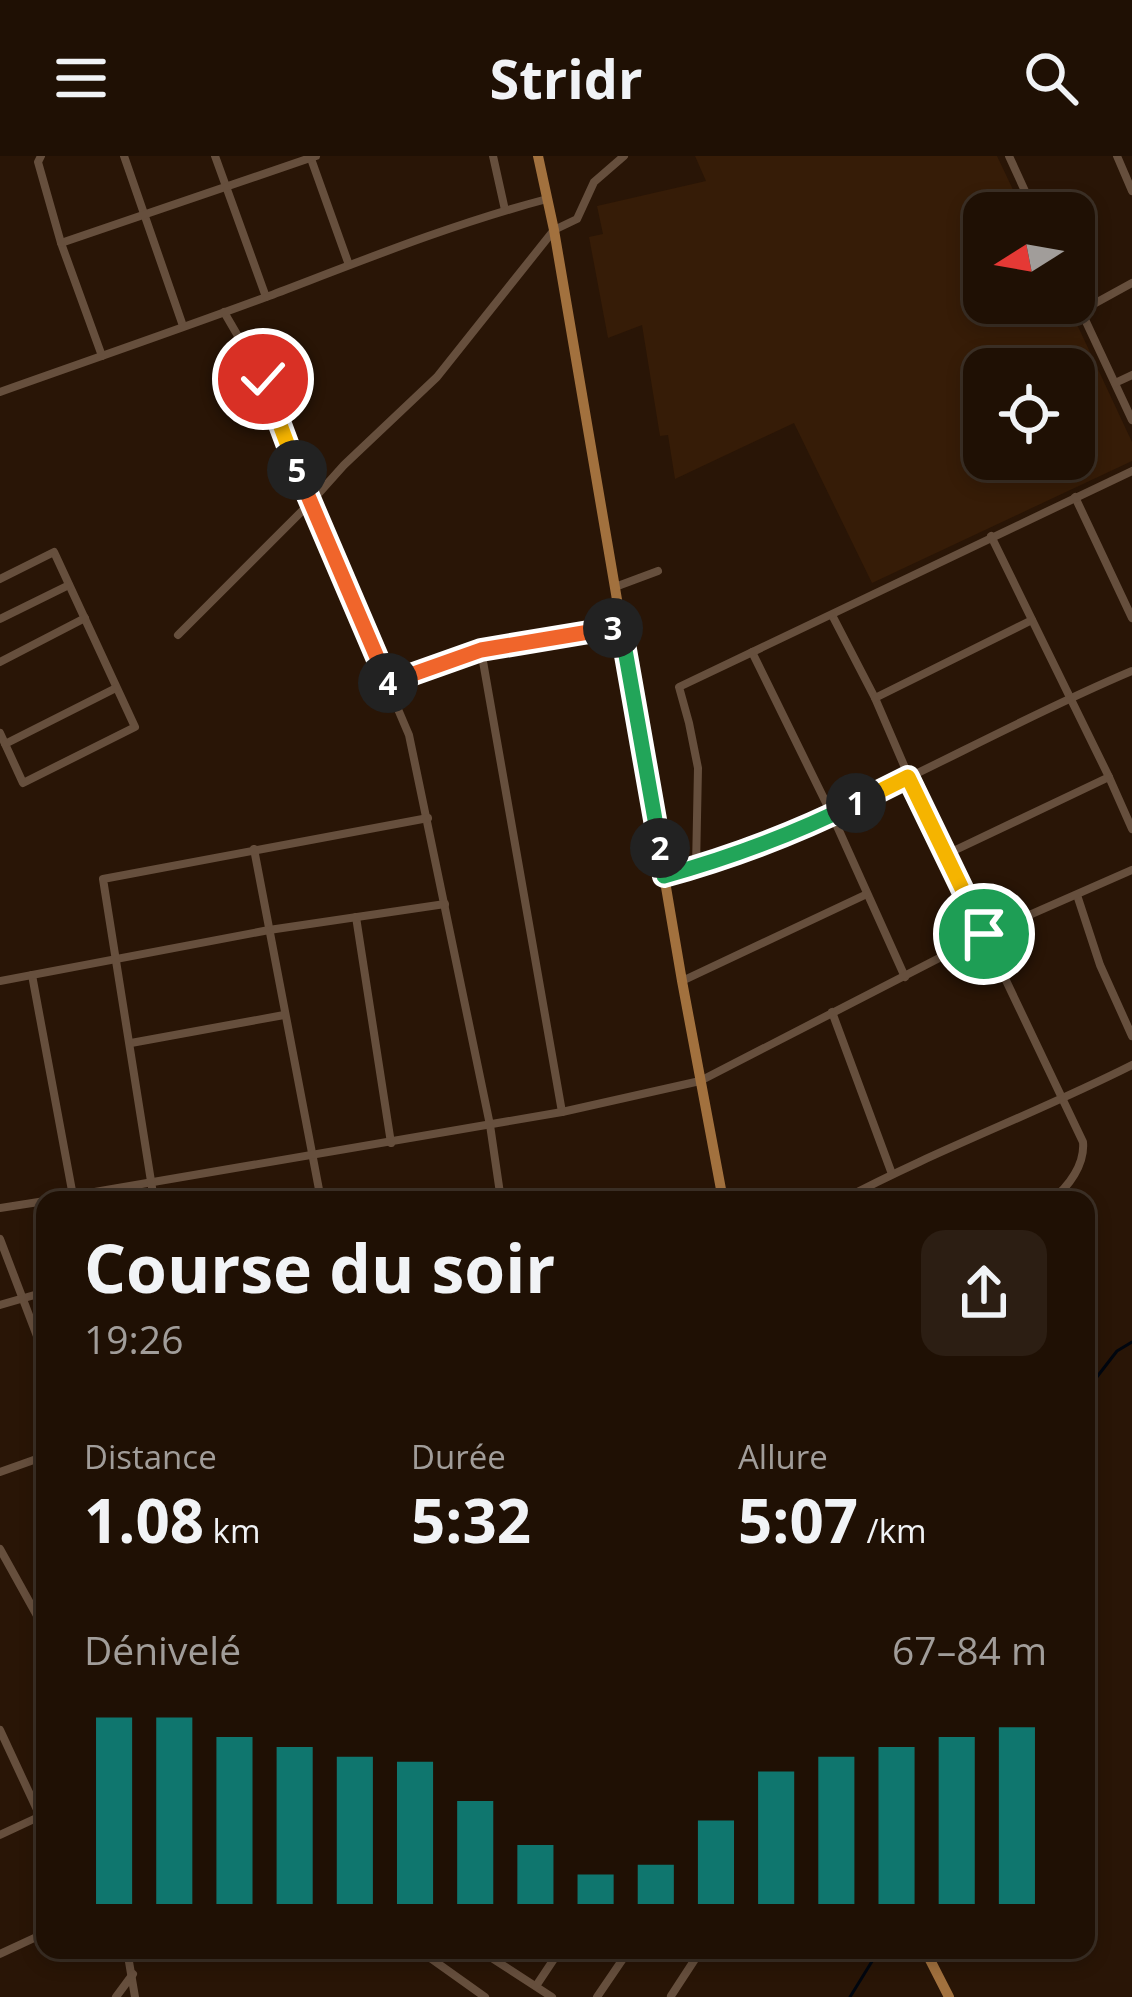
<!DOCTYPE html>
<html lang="fr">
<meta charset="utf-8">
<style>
:root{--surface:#1f1004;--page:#2c1e13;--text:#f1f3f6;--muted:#a19d9a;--line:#3c3026;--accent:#0f766e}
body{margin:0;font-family:"Open Sans",sans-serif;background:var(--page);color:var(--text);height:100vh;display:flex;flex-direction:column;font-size:45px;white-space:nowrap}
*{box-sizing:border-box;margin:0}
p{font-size:39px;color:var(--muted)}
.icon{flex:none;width:66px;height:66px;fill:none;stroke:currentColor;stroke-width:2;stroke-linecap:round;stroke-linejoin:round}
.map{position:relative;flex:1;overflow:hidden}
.details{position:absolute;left:36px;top:1035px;width:1059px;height:768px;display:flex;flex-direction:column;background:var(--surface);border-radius:24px;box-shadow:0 6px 18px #0003,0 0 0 3px var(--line)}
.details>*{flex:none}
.needle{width:78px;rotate:259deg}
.tools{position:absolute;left:963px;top:36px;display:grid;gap:24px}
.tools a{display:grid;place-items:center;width:132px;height:132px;border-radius:24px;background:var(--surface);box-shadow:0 6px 18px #0003,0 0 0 3px var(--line);font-size:60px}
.pin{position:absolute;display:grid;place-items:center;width:102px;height:102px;color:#fff;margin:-51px;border:6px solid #fff;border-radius:50%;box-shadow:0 3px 12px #0007}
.km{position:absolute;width:60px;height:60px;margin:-30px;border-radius:50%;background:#222;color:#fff;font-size:33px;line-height:60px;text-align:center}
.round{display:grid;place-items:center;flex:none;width:126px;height:126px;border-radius:24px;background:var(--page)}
.head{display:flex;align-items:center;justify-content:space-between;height:204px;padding:0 48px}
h1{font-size:66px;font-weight:700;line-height:90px}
.figures{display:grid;grid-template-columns:repeat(3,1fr);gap:18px;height:204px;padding:12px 48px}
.figures div{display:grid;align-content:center}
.figures b{font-size:60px;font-weight:700}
.figures small{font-size:33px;font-weight:400}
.figures p{font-size:33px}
.chart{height:336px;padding:24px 48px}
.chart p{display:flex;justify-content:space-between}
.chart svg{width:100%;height:216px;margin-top:12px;stroke:var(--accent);stroke-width:6}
header{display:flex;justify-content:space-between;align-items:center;height:156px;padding:0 48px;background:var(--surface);font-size:54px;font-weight:700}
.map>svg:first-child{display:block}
.built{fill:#361c07;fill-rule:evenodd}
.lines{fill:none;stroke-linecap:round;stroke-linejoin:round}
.stream{stroke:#00060f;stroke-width:3}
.minor{stroke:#664f3d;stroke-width:8}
.primary{stroke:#a2713e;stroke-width:10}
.split-1-casing{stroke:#fff;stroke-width:24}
.split-2-casing{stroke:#fff;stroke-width:24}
.split-3-casing{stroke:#fff;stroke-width:24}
.split-4-casing{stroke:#fff;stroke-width:24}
.split-5-casing{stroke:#fff;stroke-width:24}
.split-6-casing{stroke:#fff;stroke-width:24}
.split-1{stroke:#f5b400;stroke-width:15}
.split-2{stroke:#22a559;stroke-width:15}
.split-3{stroke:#22a559;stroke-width:15}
.split-4{stroke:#f0652b;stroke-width:15}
.split-5{stroke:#f0652b;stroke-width:15}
.split-6{stroke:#f5b400;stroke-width:15}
</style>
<header><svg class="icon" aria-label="menu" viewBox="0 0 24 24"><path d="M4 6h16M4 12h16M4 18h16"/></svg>Stridr<svg class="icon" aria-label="search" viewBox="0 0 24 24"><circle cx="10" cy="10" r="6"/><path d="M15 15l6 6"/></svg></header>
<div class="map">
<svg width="1132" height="1841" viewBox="0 0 1132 1841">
<rect width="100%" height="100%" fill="#291506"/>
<path class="built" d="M695,0H997L1024,57H984V147H1067L1132,286V305L872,427L794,267L675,323L668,279L660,280L642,169L608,182L589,81L603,78L597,50L706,25ZM984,213H1074V303H984Z"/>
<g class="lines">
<g class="stream">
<polyline points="1086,1235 1117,1195 1132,1186"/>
<polyline points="850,1841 879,1794"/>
</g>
<g class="minor">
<polyline points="41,0 38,6 61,87 102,200"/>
<polyline points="124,0 183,170"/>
<polyline points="215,0 266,141"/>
<polyline points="310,0 349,109"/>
<polyline points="493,0 505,54"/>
<polyline points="1009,0 1035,57"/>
<polyline points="1117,0 1132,35"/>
<polyline points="61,87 316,0"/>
<polyline points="1074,140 1132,264"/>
<polyline points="1081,155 1132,127"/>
<polyline points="224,156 263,223 310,347 409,579 490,969 501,1044"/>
<polyline points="1115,227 1132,219"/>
<path d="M0,236C90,204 180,173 269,140C361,105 452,68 547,43"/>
<polyline points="1075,341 1132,462"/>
<polyline points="991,380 1109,621 1132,673"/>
<polyline points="0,423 54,396 135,571 23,627 0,577"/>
<polyline points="615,431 658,415"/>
<path d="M832,459L875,542L909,621L1083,986C1085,1008 1069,1031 1051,1044"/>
<polyline points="0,463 69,429"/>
<polyline points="178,479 310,347 344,309 437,221 554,74 577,63 594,26 624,0"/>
<polyline points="481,494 562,956"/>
<polyline points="752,496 832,659 905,821"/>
<polyline points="0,506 85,462"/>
<polyline points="386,527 481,494 621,471"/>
<polyline points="875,542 1032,464"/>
<polyline points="5,588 116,532"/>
<polyline points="254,693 321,1044"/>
<polyline points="947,698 1109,621"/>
<polyline points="696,711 698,612 689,567 679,531 1132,315"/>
<path d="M665,720C830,674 975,581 1132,515"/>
<polyline points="1077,739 1100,809 1132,880"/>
<polyline points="356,761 391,987"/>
<polyline points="32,819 73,1040"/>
<polyline points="0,825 269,774 445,748"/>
<polyline points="682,825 867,738"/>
<polyline points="832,856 892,1018"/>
<polyline points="131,887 284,859"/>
<polyline points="48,1044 562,956 700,925 984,779 1132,714"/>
<polyline points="154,1044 103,723 428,662"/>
<path d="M842,1044C936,994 1037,957 1132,909"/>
<polyline points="0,1052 45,1045"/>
<polyline points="0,1083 45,1201"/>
<polyline points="0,1149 45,1136"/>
<polyline points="0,1316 45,1300"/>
<polyline points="0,1393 45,1474"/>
<polyline points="0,1574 40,1660"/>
<polyline points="0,1679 45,1658"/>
<polyline points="127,1794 135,1841"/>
<polyline points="419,1794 485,1841"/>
<polyline points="486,1794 487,1799 552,1841"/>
<polyline points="0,1798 45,1777"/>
<polyline points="536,1830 560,1794"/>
<polyline points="671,1840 701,1794"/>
<polyline points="116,1841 133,1818"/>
<polyline points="597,1841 629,1794"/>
</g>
<g class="primary">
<polyline points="538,0 554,74 682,825 723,1044"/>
<polyline points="925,1794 949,1841"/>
</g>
</g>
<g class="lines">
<g class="split-1-casing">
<polyline id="split-1" points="856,647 908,621 984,778"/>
</g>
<g class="split-2-casing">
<path id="split-2" d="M660,692L664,720C729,702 796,677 856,647"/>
</g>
<g class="split-3-casing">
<polyline id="split-3" points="613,472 621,471 660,692"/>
</g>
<g class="split-4-casing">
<polyline id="split-4" points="388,527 481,494 613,472"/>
</g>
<g class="split-5-casing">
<polyline id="split-5" points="297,314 388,527"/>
</g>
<g class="split-6-casing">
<polyline id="split-6" points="263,223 297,314"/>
</g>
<use href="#split-1" class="split-1"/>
<use href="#split-2" class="split-2"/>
<use href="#split-3" class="split-3"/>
<use href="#split-4" class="split-4"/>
<use href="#split-5" class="split-5"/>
<use href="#split-6" class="split-6"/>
</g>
</svg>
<div class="tools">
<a><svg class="needle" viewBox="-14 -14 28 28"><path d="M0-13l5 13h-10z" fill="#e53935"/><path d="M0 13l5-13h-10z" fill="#a19d9a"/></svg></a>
<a><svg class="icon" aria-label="locate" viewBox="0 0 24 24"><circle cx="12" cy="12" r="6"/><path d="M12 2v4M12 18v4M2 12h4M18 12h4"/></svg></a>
</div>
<div class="pin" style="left:984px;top:778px;background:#1e9e55"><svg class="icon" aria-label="arrive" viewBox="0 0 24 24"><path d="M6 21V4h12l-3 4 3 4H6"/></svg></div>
<div class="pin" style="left:263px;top:223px;background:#d93025"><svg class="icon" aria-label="check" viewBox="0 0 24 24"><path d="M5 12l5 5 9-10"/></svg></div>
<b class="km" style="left:856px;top:647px">1</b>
<b class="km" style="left:660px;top:692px">2</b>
<b class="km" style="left:613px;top:472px">3</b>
<b class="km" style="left:388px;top:527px">4</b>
<b class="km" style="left:297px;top:314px">5</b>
<section class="details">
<div class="head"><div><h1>Course du soir</h1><p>19:26</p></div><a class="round"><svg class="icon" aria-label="share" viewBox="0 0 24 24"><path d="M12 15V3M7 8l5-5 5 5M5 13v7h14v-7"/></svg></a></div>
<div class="figures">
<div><p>Distance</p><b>1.08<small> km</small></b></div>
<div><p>Durée</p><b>5:32</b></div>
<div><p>Allure</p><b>5:07<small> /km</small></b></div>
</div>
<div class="chart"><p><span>Dénivelé</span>67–84 m</p>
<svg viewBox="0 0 160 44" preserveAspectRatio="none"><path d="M5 44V6M15 44V6M25 44V10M35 44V12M45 44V14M55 44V15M65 44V23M75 44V32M85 44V38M95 44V36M105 44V27M115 44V17M125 44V14M135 44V12M145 44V10M155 44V8"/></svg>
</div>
</section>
</div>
